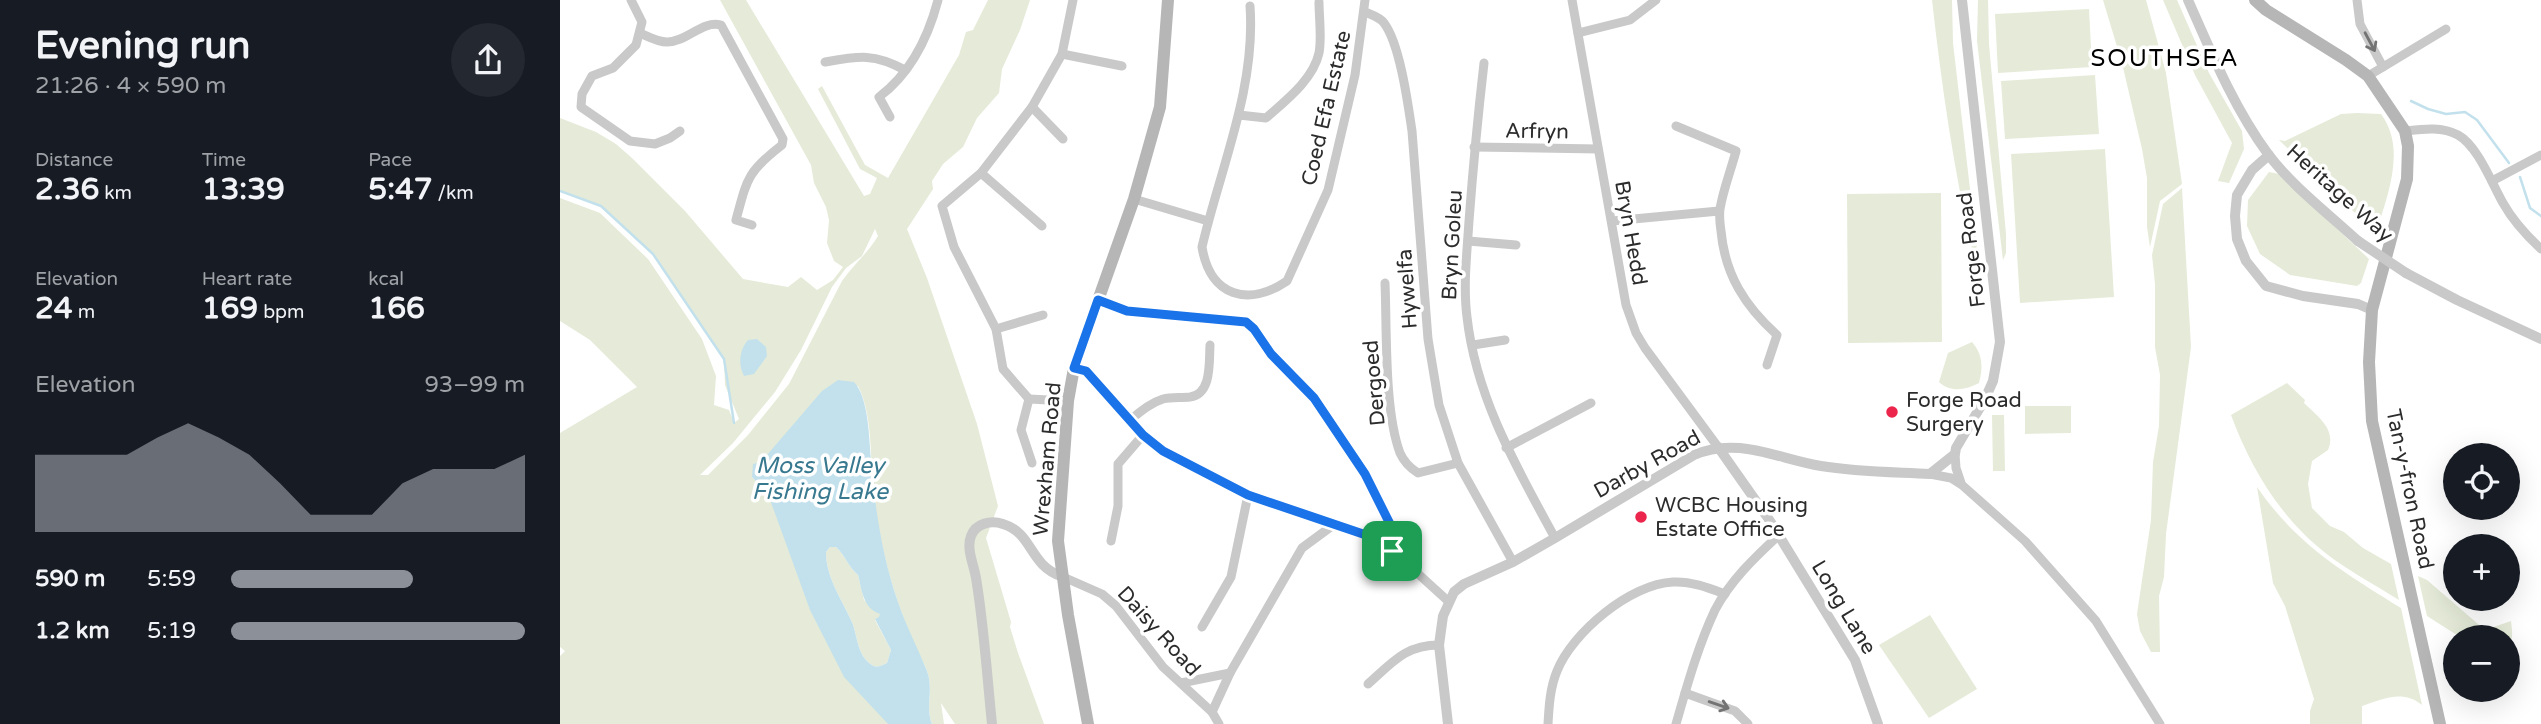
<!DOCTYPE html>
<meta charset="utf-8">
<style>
:root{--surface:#171b24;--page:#242831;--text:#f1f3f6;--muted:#9ea1a6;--accent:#8c9099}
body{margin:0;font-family:"Varela Round",sans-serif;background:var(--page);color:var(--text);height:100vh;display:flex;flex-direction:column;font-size:26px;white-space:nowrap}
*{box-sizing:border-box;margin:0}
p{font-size:23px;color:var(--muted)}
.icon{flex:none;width:38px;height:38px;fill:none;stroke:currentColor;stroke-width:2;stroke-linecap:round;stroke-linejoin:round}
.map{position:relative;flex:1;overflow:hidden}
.details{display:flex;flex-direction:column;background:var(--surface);width:560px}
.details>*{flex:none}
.controls{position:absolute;left:1883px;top:443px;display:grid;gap:14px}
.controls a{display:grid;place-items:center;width:77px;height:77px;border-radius:50%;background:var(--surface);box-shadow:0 7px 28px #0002;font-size:35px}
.pin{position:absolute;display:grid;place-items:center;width:60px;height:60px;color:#fff;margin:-30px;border-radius:14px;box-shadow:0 4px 10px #0006}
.round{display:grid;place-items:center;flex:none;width:74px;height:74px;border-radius:37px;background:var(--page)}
.headline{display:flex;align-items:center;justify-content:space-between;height:119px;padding:0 35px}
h1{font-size:38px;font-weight:700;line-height:52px}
.metrics{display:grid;grid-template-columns:repeat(3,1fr);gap:10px;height:119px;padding:7px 35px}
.metrics div{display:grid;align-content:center}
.metrics b{font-size:30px;font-weight:700}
.metrics small{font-size:19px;font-weight:400}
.metrics p{font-size:19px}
.chart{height:196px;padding:14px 35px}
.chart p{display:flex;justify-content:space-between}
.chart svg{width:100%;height:126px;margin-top:7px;fill:var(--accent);opacity:.7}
ul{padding:0 35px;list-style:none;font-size:23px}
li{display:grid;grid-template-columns:112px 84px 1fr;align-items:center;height:52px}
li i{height:18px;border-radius:9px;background:var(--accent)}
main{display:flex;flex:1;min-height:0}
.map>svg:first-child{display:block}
.green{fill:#e5ebd8;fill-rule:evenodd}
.water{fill:#c3e1ec;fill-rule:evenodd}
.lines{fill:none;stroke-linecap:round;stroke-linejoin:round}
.stream{stroke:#c3e1ec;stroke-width:2.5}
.minor{stroke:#c9c9c9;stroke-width:9}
.tertiary{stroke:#c9c9c9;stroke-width:10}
.secondary{stroke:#b6b6b6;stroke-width:12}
.tertiary-bridge{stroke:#c9c9c9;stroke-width:10}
.oneway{stroke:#737373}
.route-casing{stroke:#fff;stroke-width:14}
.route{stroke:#1a73e8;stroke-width:9}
.poi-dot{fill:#ec254d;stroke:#fff;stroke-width:2.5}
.labels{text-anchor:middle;stroke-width:7;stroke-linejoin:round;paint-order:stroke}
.street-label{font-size:21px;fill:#2c2c2c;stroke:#fff}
.poi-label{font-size:21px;fill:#2c2c2c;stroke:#fff;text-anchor:start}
.water-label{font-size:23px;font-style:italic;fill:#387990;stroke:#fff}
.quarter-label{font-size:24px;letter-spacing:2px;fill:#000;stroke:#fff}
</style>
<main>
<section class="details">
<div class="headline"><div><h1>Evening run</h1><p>21:26 · 4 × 590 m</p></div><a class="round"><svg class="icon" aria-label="share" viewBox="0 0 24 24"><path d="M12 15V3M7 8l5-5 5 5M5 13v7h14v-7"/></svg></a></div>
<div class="metrics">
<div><p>Distance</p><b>2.36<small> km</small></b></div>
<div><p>Time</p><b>13:39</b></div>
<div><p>Pace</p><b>5:47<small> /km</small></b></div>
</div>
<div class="metrics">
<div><p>Elevation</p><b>24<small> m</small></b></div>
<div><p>Heart rate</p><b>169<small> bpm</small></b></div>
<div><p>kcal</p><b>166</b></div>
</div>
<div class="chart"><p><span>Elevation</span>93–99 m</p>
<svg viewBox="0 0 160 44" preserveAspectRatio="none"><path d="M0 44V17L10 17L20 17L30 17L40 11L50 6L60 11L70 17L80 27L90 38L100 38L110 38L120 27L130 22L140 22L150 22L160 17V44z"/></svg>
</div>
<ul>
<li><b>590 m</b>5:59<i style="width:62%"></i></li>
<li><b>1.2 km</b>5:19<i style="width:100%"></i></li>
</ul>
</section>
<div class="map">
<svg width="1981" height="724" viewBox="0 0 1981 724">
<rect width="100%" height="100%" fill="#fff"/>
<g class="green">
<path d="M160,0H186L304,196L310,194L317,178L300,169L258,89L262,86L305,165L328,178L399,55L406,32L413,30L428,0H470L460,30L442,69L439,93L417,118L403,147L383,164L372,181L373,189L347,229L367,278L417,424L438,506L426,538L451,622L450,627L458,653L484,724H395L381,703L384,724H372C365,708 374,689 367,671C363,660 356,649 351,637C334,596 322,553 315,508C309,473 315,418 298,386L198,464L192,477L208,494L328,724H0V656L5,651L0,647V433L77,387L30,340L0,321V198L40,213L88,259L142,339L156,376L154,405L169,410L174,423L179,419L165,385L164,359L93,254L41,206L0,191V118L36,132L56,144L72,158L125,211L183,279L228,287L241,277L257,290L273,280L283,267L274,261L267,243L269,220L266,207L254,183L251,165ZM315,229L318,236C308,253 293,265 282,281L229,384L188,435L148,475H140L173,443L215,392L241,350L272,287L286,268L302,256Z"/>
<path d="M1372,0H1392L1393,43L1419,266H1416C1395,179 1382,89 1372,0Z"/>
<polygon points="1418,0 1428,0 1429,44 1446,234 1446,253 1443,260 1417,41"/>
<polygon points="1543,0 1586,0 1606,73 1622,184 1600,201 1590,247 1587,227 1587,178 1582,149 1562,63"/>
<polygon points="1603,0 1617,0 1649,73 1682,131 1684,149 1669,183 1658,181 1672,143 1635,75"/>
<polygon points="1529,9 1532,67 1438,73 1435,14"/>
<polygon points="1535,75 1539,134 1445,139 1441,81"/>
<path d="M1797,113L1821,114C1847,149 1827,196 1816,233L1719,140L1725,141L1781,114Z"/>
<polygon points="1545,149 1554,297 1460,303 1451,154"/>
<polygon points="1709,172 1719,174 1809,259 1801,283 1797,286 1730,275 1700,254 1687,226 1688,200"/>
<polygon points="1622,188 1631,347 1606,534 1604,577 1599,596 1600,652 1591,652 1580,631 1577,614 1591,520 1593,462 1599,426 1600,375 1595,347 1595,284 1592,255 1603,204"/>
<polygon points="1381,193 1382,342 1288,343 1287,194"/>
<path d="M1412,342C1423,355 1423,367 1419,383C1406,390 1390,393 1379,382L1388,353Z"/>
<path d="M1727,383L1745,400L1744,403C1757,416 1777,429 1768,450L1752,461L1748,484L1752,508L1770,526L1784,532L1803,548L1831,564L1839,600C1812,583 1781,567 1757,546C1717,512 1689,464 1671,415Z"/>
<polygon points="1465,406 1511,406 1511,433 1465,434"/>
<polygon points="1444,415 1445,471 1433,471 1432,415"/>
<path d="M1697,487C1737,545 1783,572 1841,608L1862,705C1843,689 1822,699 1802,706V724H1750V711L1754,699L1725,606L1713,583Z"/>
<path d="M270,547H276C286,556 288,567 298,575L304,600L320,614V617L315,620L331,650L327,663C321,666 317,668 312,665C296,655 298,634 291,620C281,598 266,577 266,552Z"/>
<path d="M1858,576L1867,580L1925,630L1951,621C1952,630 1954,640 1948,647V637H1900L1867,616Z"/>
<polygon points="1370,615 1417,689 1369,718 1319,645"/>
</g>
<g class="water">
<path d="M197,339L206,347L207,356L194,374L184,376C178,365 179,350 188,340Z"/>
<path d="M278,380L294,382C309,398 309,439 311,460C315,508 322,556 338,602C346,626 358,648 367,671C374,689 365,708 372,724H328L284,677L250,610L208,494L192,477L193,464L201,462L262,391ZM270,547H276C286,556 288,567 298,575C302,591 303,608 320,614L319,617L315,619L331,650L327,663C321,666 317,668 312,665C296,655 298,634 291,620C281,598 266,577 266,552Z"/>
</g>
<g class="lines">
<g class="stream">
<polyline points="1851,101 1868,109 1886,114 1905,112 1917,120 1949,163"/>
<polyline points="1960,177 1970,208 1981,216"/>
<polyline points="0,191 41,206 93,254 164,359 174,423"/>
</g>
<g class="minor">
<polyline points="71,0 82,22 76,45 53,68 32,76 22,94 21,107 70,141 95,144 110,138 120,131"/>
<polyline points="1012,0 1066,305 1076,333 1085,348 1158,447"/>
<polyline points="1797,0 1800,24 1823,67 1808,76"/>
<path d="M690,6C696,89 660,169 642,247C650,297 689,307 727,281L768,190L795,75L805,0"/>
<path d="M805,12C812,15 820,17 824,23C840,44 848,104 852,131L868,339L879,405L898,463L953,562"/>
<path d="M80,33C89,37 98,42 107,42C127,42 142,20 161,25L223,139L222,145C187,172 187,179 176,220L192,225"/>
<polyline points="1018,33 1070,20 1096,0"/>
<polyline points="502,54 562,66"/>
<path d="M265,62C299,56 314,53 345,70"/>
<path d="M924,63C918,115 913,168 909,221C907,253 903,286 907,317C916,398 957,468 995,538"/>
<polyline points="1823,67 1886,29"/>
<polyline points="472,107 503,139"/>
<path d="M679,115L706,118C725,101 753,80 759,53C762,38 759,18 759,2"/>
<path d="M330,117L319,97C351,73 368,38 378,0"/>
<path d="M1116,126L1176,151C1171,170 1163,190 1160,209C1159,216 1160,224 1161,231C1165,275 1185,306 1217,335L1207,365"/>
<path d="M1845,131C1862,129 1882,126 1898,135C1918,146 1932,184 1943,203C1953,221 1966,235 1981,249"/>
<polyline points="914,147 1038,149"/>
<polyline points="421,173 482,226"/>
<polyline points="1932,181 1981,155"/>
<polyline points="574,199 648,221"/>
<polyline points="1052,221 1159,211"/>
<polyline points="908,241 956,245"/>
<path d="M825,283C827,330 824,410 840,453C844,462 850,468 858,473L898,463"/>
<path d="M538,300C584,317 626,318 675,320C696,325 700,341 713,356C726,371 742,383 755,399C789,441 814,491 838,540L833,551"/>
<polyline points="436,329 483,315"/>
<polyline points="913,345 945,340"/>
<polyline points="514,368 526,371 583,435 603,451 688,495 806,535 833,551 888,601"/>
<polyline points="469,399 443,369 436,329 394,247 382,206 421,173 472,107 502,54 513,0"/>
<path d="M570,420C580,412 590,403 603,399C611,397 621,398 630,397C652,394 649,362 650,345"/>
<polyline points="946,448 1031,403"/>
<polyline points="1395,454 1396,468 1401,483"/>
<polyline points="472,463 461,430 469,399 508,401"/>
<polyline points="1370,474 1391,478 1402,485 1465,541 1536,621 1600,724"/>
<polyline points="551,541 558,506 558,464 583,435"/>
<polyline points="501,576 542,594 556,606 603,667 652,712 659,724"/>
<polyline points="642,627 671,577 688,495"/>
<polyline points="621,683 670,673 742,548 776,523"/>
<path d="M808,684C832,663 845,645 879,645"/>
<polyline points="1125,693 1175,711 1188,724"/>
<polyline points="652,712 670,673"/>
<path d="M988,724C989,706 990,688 997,671C1012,633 1070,584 1113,582C1131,581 1149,588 1165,594"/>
<path d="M1116,724C1127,686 1138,646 1155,610C1170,581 1195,557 1219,535"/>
</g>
<g class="tertiary">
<path d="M1628,0C1651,52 1674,108 1708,154C1731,185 1770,215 1798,241"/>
<polyline points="1709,155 1692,170 1677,195 1675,216 1677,239 1686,261 1706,286 1743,296 1798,304 1812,310"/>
<polyline points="1846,273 1897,300 1981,339"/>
<polyline points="1158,447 1210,521 1295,660 1318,724"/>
<path d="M432,724C427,676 424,626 416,578C414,565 406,549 411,536C416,523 431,520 443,524C473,533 469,565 501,576"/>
<path d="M888,724L879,645L883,616L894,592L904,584L953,562L995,538L1134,455C1177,436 1218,459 1261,466C1297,472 1334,472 1370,474L1395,454L1396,448L1425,399L1433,381L1440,342L1402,0"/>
</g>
<g class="secondary">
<polyline points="1695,0 1706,10 1786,60 1808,76 1845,131 1848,146 1847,179 1812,310 1809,362 1812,421 1880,724"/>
<polyline points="528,724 508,615 498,541 508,401 514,368 574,199 600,107 608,0"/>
</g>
<polyline class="tertiary-bridge" points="1798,241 1846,273"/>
</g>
<defs><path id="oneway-shaft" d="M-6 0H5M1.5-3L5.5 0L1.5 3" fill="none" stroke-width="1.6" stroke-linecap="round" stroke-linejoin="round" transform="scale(1.75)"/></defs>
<g class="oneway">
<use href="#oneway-shaft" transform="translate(1810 42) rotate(62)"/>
<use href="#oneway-shaft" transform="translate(1159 705) rotate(19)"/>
</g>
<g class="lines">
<g class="route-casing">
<polygon id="route" points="538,300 567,311 686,322 694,329 711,354 754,398 805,474 838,540 832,551 806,535 688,495 603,451 583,435 526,371 514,368"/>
</g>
<use href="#route" class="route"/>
</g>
<g class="poi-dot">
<circle cx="1332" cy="412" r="7"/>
<circle cx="1081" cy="517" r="7"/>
</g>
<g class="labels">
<g class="street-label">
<text transform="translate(766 108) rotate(-77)" y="7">Coed Efa Estate</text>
<text transform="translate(977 131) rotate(1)" y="7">Arfryn</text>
<text transform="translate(1780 193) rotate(42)" y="7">Heritage Way</text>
<text transform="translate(1071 233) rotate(80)" y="7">Bryn Hedd</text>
<text transform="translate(892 245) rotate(-87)" y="7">Bryn Goleu</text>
<text transform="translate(1411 250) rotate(-97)" y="7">Forge Road</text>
<text transform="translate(847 289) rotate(-94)" y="7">Hywelfa</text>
<text transform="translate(814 383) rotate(-95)" y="7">Dergoed</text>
<text transform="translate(487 459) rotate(-85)" y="7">Wrexham Road</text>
<text transform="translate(1087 464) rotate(-29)" y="7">Darby Road</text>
<text transform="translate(1850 489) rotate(78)" y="7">Tan-y-fron Road</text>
<text transform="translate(1284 607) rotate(59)" y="7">Long Lane</text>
<text transform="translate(599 631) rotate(48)" y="7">Daisy Road</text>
</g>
<g class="poi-label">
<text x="1346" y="407">Forge Road<tspan x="1346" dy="24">Surgery</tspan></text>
<text x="1095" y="512">WCBC Housing<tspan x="1095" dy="24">Estate Office</tspan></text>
</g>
<g class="water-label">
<text x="260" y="473">Moss Valley<tspan x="260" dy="26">Fishing Lake</tspan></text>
</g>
<g class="quarter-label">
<text x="1605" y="66">SOUTHSEA</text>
</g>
</g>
</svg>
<div class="controls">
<a><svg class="icon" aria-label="locate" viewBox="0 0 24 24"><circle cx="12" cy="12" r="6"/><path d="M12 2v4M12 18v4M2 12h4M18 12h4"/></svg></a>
<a>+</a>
<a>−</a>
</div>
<div class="pin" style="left:832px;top:551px;background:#1e9e55"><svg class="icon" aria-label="arrive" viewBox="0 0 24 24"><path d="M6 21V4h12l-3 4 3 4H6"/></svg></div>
</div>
</main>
